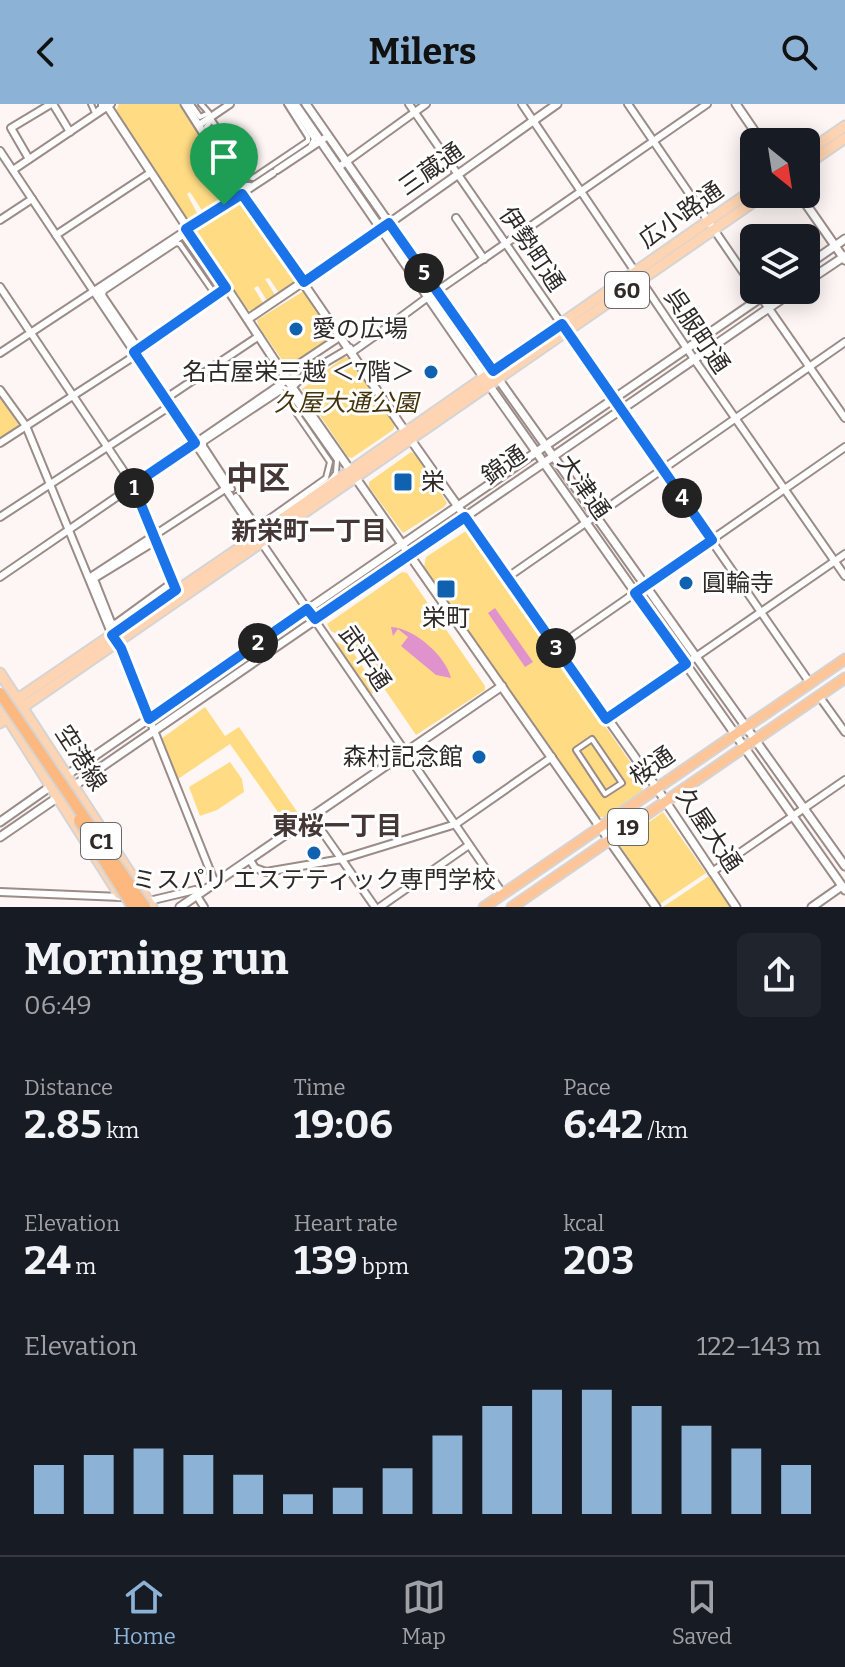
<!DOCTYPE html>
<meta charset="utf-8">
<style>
:root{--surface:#171b24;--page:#20242c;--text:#f1f3f6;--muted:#9ea1a6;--line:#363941;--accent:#8cb2d6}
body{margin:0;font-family:Bitter,"Noto Sans JP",serif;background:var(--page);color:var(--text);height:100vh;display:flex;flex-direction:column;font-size:30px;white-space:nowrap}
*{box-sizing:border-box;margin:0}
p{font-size:26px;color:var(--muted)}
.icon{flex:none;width:44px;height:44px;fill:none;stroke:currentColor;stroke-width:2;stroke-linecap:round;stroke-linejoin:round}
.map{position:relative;height:803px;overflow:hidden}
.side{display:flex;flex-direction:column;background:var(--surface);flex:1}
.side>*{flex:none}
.needle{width:52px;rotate:150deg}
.fabs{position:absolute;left:740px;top:24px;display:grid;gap:16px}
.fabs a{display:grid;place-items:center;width:80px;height:80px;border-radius:12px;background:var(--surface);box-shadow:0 4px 20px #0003;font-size:40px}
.pin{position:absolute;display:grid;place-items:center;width:68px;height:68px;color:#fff;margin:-82px -34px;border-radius:50% 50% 50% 0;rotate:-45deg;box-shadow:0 0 8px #0007}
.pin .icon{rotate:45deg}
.km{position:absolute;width:40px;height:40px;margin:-20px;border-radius:50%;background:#222;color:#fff;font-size:22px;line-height:40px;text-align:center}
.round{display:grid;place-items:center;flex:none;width:84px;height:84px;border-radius:12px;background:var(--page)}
.headline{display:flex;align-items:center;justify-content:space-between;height:136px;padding:0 24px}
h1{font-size:44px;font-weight:700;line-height:60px}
.metrics{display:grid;grid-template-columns:repeat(3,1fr);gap:12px;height:136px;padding:8px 24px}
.metrics div{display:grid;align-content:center}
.metrics b{font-size:40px;font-weight:700}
.metrics small{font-size:22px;font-weight:400}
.metrics p{font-size:22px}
.chart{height:224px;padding:16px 24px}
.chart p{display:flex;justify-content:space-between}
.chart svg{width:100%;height:144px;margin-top:8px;stroke:var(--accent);stroke-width:6}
header{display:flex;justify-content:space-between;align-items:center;height:104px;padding:0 24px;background:var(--accent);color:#111;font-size:36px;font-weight:700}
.tabs{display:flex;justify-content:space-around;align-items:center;height:112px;border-top:2px solid var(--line);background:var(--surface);font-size:22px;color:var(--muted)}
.tabs a{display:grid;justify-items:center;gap:4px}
.tabs .on{color:var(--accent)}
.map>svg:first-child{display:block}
.green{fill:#ffdc84}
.water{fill:#e092cc}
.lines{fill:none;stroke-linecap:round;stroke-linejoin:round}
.pedestrian-casing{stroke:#9b8c88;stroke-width:8}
.minor-casing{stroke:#9b8c88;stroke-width:10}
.tertiary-casing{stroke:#9b8c88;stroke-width:11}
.primary-casing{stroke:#d5d4d4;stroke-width:13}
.trunk-casing{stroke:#d5d4d4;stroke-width:13}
.pedestrian{stroke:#fff;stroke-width:4}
.minor{stroke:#fff;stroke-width:6}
.tertiary{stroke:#fff;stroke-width:7}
.primary{stroke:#fed4b2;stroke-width:9}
.trunk{stroke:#fec698;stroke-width:9}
.motorway-bridge-casing{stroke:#d5d4d4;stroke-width:14;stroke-linecap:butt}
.motorway-bridge{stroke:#fdb87f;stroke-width:10}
.route-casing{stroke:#fff;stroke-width:16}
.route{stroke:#1a73e8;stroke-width:10}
.poi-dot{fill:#1062b0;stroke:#fff;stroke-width:3}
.labels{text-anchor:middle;stroke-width:6;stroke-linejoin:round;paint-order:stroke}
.shield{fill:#fff;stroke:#6d6968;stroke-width:2}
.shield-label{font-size:22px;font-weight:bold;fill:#2f2928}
.street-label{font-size:24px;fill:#2f2928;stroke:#fff}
.poi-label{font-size:24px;fill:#2f2928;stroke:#fff;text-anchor:start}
.park-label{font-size:24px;font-style:italic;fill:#42330a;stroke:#fff}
.neighbourhood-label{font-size:26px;font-weight:bold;fill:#443735;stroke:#fff}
.district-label{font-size:32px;font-weight:bold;fill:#443735;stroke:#fff}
</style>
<header><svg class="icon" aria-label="back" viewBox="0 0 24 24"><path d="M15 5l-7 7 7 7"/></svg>Milers<svg class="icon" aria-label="search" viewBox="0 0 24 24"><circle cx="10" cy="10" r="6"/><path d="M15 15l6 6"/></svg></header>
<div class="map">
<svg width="845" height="803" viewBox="0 0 845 803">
<rect width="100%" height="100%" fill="#fdf6f5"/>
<g class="green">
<polygon points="119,0 181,0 233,83 231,90 223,95 209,75 206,77 220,98 203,108 190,88 187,90 198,111 186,116 116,7"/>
<polygon points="237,97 241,97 295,174 292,180 279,189 269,174 265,175 275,191 267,197 258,182 254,184 263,199 251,207 247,205 194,127 196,122"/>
<polygon points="302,188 306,189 333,232 287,263 259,223 257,216"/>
<polygon points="344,253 350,254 395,321 393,326 352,354 348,353 302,285"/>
<polygon points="0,294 19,321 19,324 0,336"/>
<polygon points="411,348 417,352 447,399 444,403 403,429 369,383 369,378"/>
<polygon points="466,427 470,429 645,679 642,687 605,713 599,713 424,463 426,453"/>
<polygon points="402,468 407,469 485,582 485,586 416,631 353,539 331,527 327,520"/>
<polygon points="332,536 351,545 377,585 375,588 369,591"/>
<polygon points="205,603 225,632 239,623 300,712 287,721 230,640 178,675 161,635"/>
<polygon points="230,658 242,675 244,688 217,706 200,712 189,683"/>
<polygon points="663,708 706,769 660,800 619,740"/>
<polygon points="709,772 730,803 663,803"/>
</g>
<g class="water">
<polygon points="495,504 533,558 525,563 488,509"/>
<path d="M391,523C414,524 446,552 451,574L436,571L401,542L408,533L398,525L393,532Z"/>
</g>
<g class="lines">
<g class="pedestrian-casing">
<g id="pedestrian">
<polyline points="91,0 95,9 101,3 101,0"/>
<polyline points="191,0 200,13 209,9 201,0"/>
<polyline points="291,0 314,35 311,41"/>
<polyline points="212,16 206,23 244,81 250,81"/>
<polyline points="212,16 249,73 253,74 308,37 308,33 287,0"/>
<polygon points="183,132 219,182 214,189 180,140 176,139 104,187 103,191 137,241 140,242 136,243 99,187"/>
<polygon points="282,283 287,285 337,356 336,369 330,377 258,424 253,421 236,392 255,419 261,420 326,374 330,358 281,287 204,338 204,342 232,385 229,384 203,346 201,339"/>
<polygon points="152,436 154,439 95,475 112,518 115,519 170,479 171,484 118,522 113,523 93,476"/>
<polygon points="592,635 622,679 605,690 576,646"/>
</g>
</g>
<g class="minor-casing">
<g id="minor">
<polyline points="53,0 70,28"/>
<polyline points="409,0 810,579"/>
<polyline points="522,0 694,255 845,472"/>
<polyline points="628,0 754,184"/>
<polyline points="199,21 230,0"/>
<polyline points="0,47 257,432 503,790"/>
<polyline points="29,55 11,24 51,0"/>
<polyline points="339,63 426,0"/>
<polyline points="13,66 111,0"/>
<polyline points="277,66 328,32"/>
<polyline points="456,114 484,155"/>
<polyline points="0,116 32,95"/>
<polyline points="56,131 150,69"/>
<polyline points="0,183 133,381 176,486"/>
<polyline points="756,186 845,314"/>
<polyline points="437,187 707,0"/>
<polyline points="382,227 428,193"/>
<polyline points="134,248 226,184"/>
<polyline points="352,248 379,229"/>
<polyline points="0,249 273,69"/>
<polyline points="284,270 341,232"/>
<polyline points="292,283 306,270 350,244"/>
<polyline points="0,286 26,322 112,531 121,544 215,779"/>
<polyline points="165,295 259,232"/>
<polyline points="0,339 136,251"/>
<polyline points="0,413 170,302"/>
<polyline points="0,473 287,276"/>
<polyline points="508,473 845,238"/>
<polyline points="89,474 225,385"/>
<polyline points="556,544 845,343"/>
<polyline points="819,592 845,628"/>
<polyline points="606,615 845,450"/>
<polyline points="312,713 375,803"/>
<polyline points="250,756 255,764 266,768 342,755 456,720 552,653"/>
<polyline points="712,768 845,676"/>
<polyline points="0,788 121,793"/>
<polyline points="197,792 204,803"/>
<polyline points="149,797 195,786 201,788"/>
<polyline points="380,803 469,741"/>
</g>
</g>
<g class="tertiary-casing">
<g id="tertiary">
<polyline points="106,0 292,283 656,803"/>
<polyline points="185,0 242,90 411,336 656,683 736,803"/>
<polyline points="295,0 465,247 845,786"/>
<polyline points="306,0 474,241 845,762"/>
<polyline points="736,0 762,38"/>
<polyline points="799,90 845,156"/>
<polyline points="806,162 845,135"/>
<polyline points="806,178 845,152"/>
<polyline points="248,215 381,125 557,0"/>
<polyline points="64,673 772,186"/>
<polyline points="71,684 795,186"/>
<polyline points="0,718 54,680"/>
<polyline points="0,733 61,691"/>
<polyline points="180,803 502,582"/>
<polyline points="812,803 842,782"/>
</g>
</g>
<g class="primary-casing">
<g id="primary">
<polyline points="806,49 845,22"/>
<polyline points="806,61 845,34"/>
<polyline points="0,569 152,803"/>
<polyline points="0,607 257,432 754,85"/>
<polyline points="5,610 119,790"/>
<polyline points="0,619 765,90"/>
</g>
</g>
<g class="trunk-casing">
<g id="trunk">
<polyline points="484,803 845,555"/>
<polyline points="512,803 845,574"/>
</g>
</g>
<use href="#pedestrian" class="pedestrian"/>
<use href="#minor" class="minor"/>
<use href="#tertiary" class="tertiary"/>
<use href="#primary" class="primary"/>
<use href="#trunk" class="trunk"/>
<g class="motorway-bridge-casing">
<g id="motorway-bridge">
<polyline points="0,589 145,803"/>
<polyline points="79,716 133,803"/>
</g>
</g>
<use href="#motorway-bridge" class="motorway-bridge"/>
</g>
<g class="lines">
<g class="route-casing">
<polygon id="route" points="242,90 304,178 389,119 493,267 562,220 712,436 635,489 686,560 606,615 465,413 315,515 307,505 149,615 121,544 112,531 176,486 133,381 195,339 134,248 226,184 186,125"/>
</g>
<use href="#route" class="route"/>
</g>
<g class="poi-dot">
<circle cx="296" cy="225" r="8"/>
<circle cx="431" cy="268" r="8"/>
<rect x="393" y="368" width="20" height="20" rx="4"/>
<circle cx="686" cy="479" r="8"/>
<rect x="436" y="475" width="20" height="20" rx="4"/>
<circle cx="479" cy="653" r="8"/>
<circle cx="314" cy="749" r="8"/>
</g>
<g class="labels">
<g class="shield">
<rect x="605" y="168" width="44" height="36" rx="6"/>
<rect x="608" y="705" width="40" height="36" rx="6"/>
<rect x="81" y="719" width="40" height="36" rx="6"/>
</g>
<g class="shield-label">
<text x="627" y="194">60</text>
<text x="628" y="731">19</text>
<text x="101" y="745">C1</text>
</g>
<g class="street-label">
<text transform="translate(431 65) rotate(-35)" y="8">三蔵通</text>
<text transform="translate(681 111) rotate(-35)" y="8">広小路通</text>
<text transform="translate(532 145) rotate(56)" y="8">伊勢町通</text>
<text transform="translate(697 227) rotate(56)" y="8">呉服町通</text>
<text transform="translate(504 361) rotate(-35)" y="8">錦通</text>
<text transform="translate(584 383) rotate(55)" y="8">大津通</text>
<text transform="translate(365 554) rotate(56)" y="8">武平通</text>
<text transform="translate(81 654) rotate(57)" y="8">空港線</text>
<text transform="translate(652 662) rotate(-35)" y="8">桜通</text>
<text transform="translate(709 726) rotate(56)" y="8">久屋大通</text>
</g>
<g class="poi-label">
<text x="312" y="233">愛の広場</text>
<text x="415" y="276" text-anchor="end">名古屋栄三越 ＜7階＞</text>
<text x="421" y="386">栄</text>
<text x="702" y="487">圓輪寺</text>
<text x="446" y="522" text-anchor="middle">栄町</text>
<text x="463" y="661" text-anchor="end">森村記念館</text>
<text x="314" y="784" text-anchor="middle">ミスパリ エステティック専門学校</text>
</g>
<g class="park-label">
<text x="346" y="307">久屋大通公園</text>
</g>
<g class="neighbourhood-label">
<text x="309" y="436">新栄町一丁目</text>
<text x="337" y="731">東桜一丁目</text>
</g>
<g class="district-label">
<text x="258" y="385">中区</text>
</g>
</g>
</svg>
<div class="fabs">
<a><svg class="needle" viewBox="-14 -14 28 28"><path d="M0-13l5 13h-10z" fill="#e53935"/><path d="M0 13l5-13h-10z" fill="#9ea1a6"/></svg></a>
<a><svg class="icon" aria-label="layers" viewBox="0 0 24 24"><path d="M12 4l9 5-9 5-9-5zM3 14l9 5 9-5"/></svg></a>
</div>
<div class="pin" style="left:224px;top:101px;background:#1e9e55"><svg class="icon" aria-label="arrive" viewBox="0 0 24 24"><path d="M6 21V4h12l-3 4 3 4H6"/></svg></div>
<b class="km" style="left:134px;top:384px">1</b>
<b class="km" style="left:258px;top:539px">2</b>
<b class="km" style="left:556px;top:544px">3</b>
<b class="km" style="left:682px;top:394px">4</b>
<b class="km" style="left:424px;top:169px">5</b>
</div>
<section class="side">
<div class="headline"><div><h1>Morning run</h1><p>06:49</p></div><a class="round"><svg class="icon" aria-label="share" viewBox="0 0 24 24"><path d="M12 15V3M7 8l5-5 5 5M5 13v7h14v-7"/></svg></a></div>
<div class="metrics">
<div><p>Distance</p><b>2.85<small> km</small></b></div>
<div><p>Time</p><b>19:06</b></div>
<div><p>Pace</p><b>6:42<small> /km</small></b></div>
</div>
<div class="metrics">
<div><p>Elevation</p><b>24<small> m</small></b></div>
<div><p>Heart rate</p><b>139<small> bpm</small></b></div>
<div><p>kcal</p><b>203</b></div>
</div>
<div class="chart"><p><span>Elevation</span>122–143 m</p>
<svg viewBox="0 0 160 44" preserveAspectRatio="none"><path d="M5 44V29M15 44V26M25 44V24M35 44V26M45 44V32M55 44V38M65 44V36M75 44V30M85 44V20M95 44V11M105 44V6M115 44V6M125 44V11M135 44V17M145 44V24M155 44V29"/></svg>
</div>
</section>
<nav class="tabs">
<a class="on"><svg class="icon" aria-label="home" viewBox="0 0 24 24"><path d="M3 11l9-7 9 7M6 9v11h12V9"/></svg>Home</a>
<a><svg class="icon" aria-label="map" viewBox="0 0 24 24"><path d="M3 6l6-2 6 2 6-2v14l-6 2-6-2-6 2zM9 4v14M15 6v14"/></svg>Map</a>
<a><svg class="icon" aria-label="saved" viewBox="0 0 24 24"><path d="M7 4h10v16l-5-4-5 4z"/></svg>Saved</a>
</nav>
